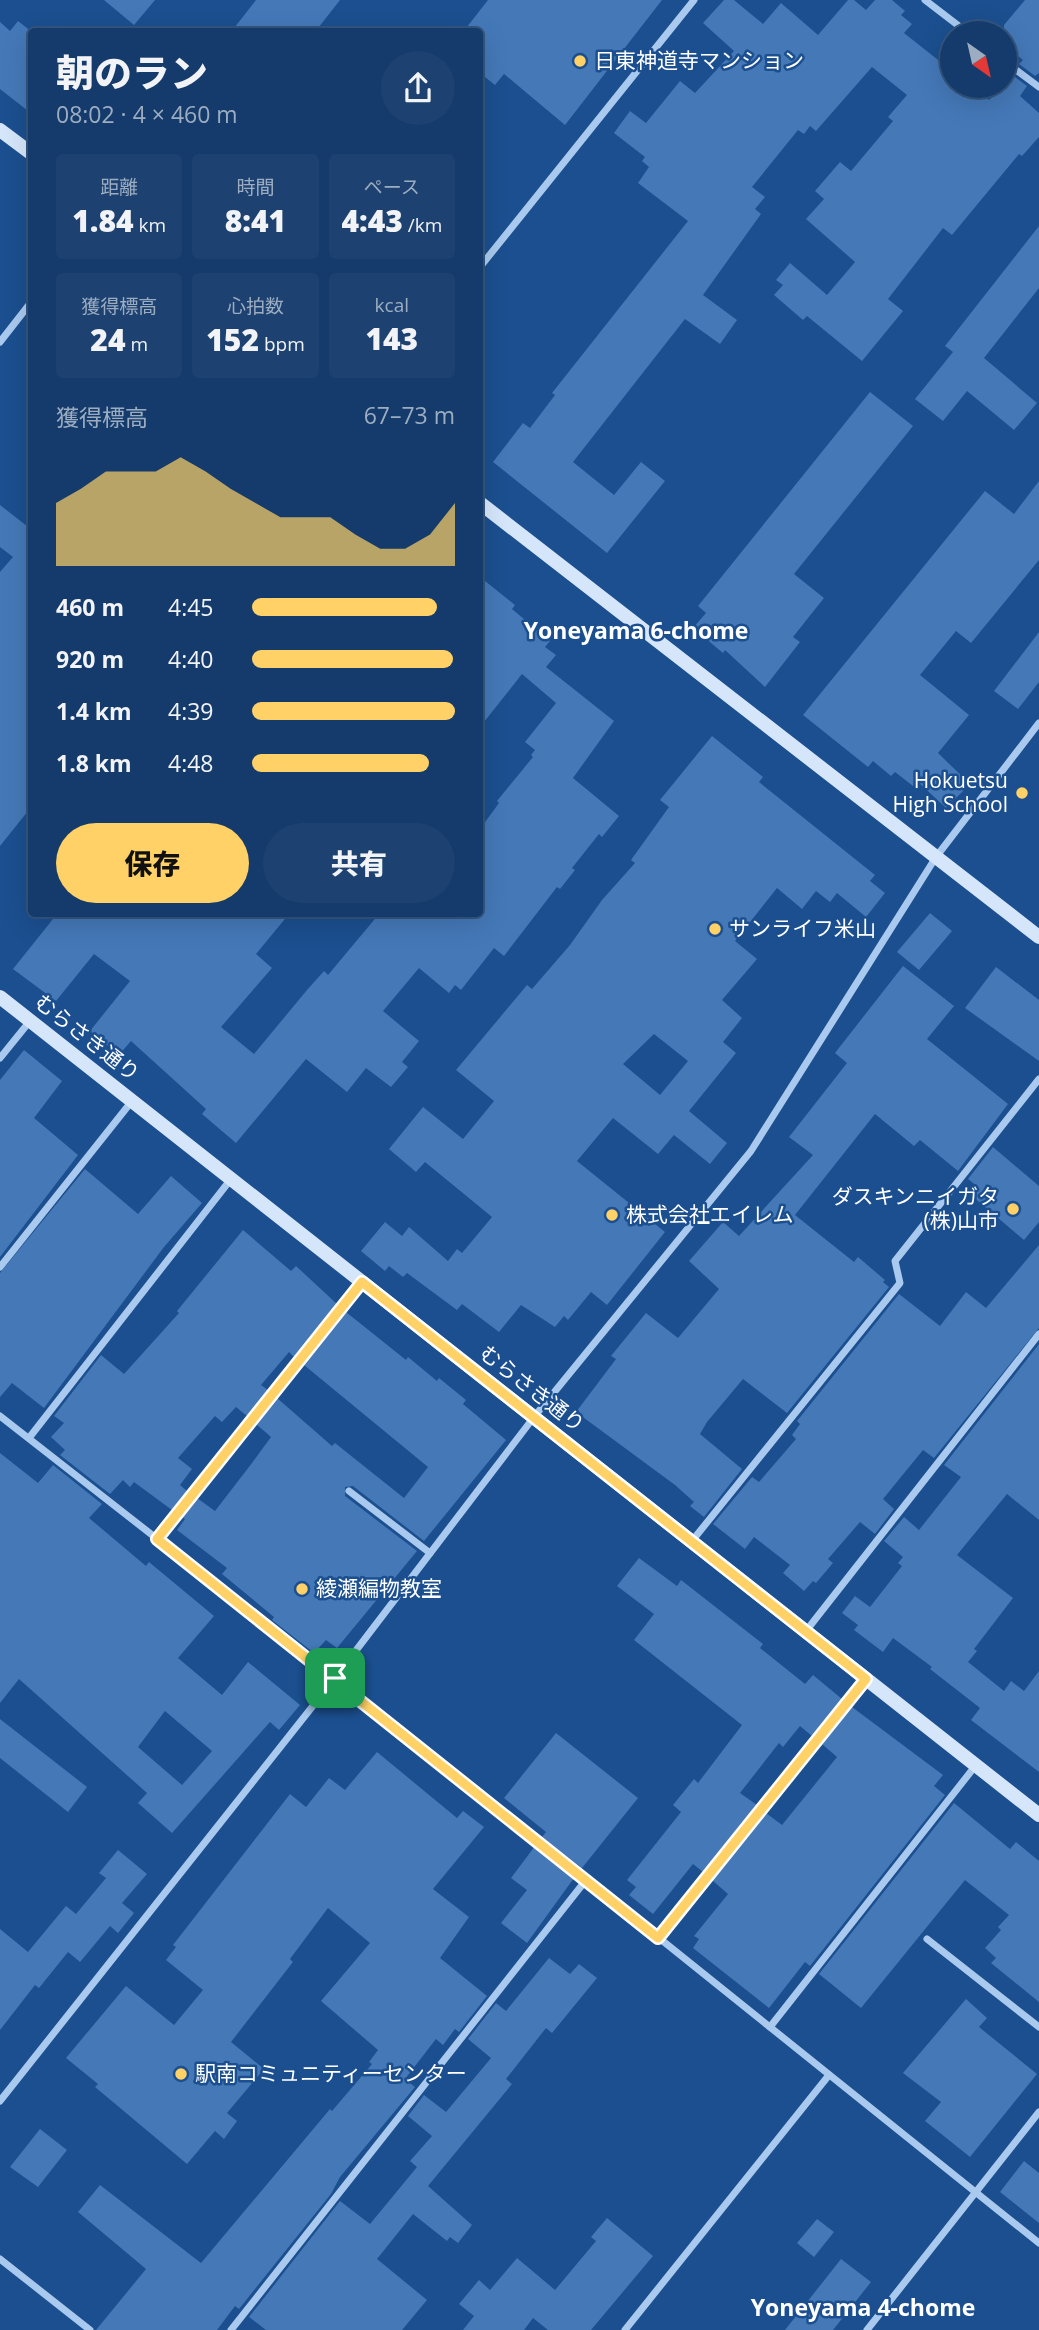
<!DOCTYPE html>
<html lang="ja">
<meta charset="utf-8">
<style>
:root{--surface:#143b6b;--page:#1d4271;--text:#f1f3f6;--muted:#9dadc1;--line:#33557e;--accent:#ffd166}
body{margin:0;font-family:"Open Sans","Noto Sans JP",sans-serif;background:var(--page);color:var(--text);height:100vh;display:flex;flex-direction:column;font-size:26px;white-space:nowrap}
*{box-sizing:border-box;margin:0}
p{font-size:23px;color:var(--muted)}
.icon{flex:none;width:38px;height:38px;fill:none;stroke:currentColor;stroke-width:2;stroke-linecap:round;stroke-linejoin:round}
.map{position:relative;flex:1;overflow:hidden}
.side{position:absolute;left:28px;top:28px;width:455px;height:889px;display:flex;flex-direction:column;background:var(--surface);border-radius:7px;box-shadow:0 7px 28px #0002,0 0 0 2px var(--line)}
.side>*{flex:none}
.needle{width:46px;rotate:146deg}
.tools{position:absolute;left:940px;top:21px;display:grid;gap:14px}
.tools a{display:grid;place-items:center;width:77px;height:77px;border-radius:50%;background:var(--surface);box-shadow:0 7px 28px #0002,0 0 0 2px var(--line);font-size:35px}
.pin{position:absolute;display:grid;place-items:center;width:60px;height:60px;color:#fff;margin:-30px;border-radius:14px;box-shadow:0 4px 10px #0006}
.round{display:grid;place-items:center;flex:none;width:74px;height:74px;border-radius:37px;background:var(--page)}
.headline{display:flex;align-items:center;justify-content:space-between;height:119px;padding:0 28px}
h1{font-size:38px;font-weight:800;line-height:52px}
.figures{display:grid;grid-template-columns:repeat(3,1fr);gap:10px;height:119px;padding:7px 28px}
.figures div{display:grid;align-content:center;border-radius:7px;background:var(--page);text-align:center}
.figures b{font-size:30px;font-weight:800}
.figures small{font-size:19px;font-weight:400}
.figures p{font-size:19px}
.chart{height:196px;padding:14px 28px}
.chart p{display:flex;justify-content:space-between}
.chart svg{width:100%;height:126px;margin-top:7px;fill:var(--accent);opacity:.7}
.cta{display:flex;gap:14px;margin-top:auto;padding:14px 28px}
.cta a{flex:1;height:80px;border-radius:42px;background:var(--accent);color:#111;font-size:28px;font-weight:800;line-height:80px;text-align:center}
.cta a+a{background:var(--page);color:var(--text)}
ul{padding:0 28px;list-style:none;font-size:23px}
li{display:grid;grid-template-columns:112px 84px 1fr;align-items:center;height:52px}
li i{height:18px;border-radius:9px;background:var(--accent)}
.map>svg:first-child{display:block}
.building{fill:#4478b7;fill-rule:evenodd}
.lines{fill:none;stroke-linecap:round;stroke-linejoin:round}
.street{stroke:#a9c9ee;stroke-width:7}
.secondary{stroke:#d6e6fa;stroke-width:14}
.route-casing{stroke:#fff;stroke-width:14}
.route{stroke:#ffd166;stroke-width:9}
.poi-dot{fill:#ffd166;stroke:#1b4f8f;stroke-width:2.5}
.labels{text-anchor:middle;stroke-width:5;stroke-linejoin:round;paint-order:stroke}
.poi-label{font-size:21px;fill:#fff;stroke:#1b4f8f;text-anchor:start}
.street-label{font-size:21px;fill:#fff;stroke:#1b4f8f}
.neighbourhood-label{font-size:23px;font-weight:bold;fill:#fff;stroke:#1b4f8f}
</style>
<div class="map">
<svg width="1039" height="2330" viewBox="0 0 1039 2330">
<rect width="100%" height="100%" fill="#1b4f8f"/>
<g class="building">
<polygon points="104,0 155,0 134,25"/>
<polygon points="256,0 340,0 315,32 231,32"/>
<polygon points="488,0 662,0 565,125 504,74 495,85 480,73 480,32 463,32"/>
<polygon points="724,0 734,0 763,24 781,3 818,35 848,0 854,0 866,10 875,0 892,0 905,11 901,15 912,24 904,33 952,71 952,86 971,86 989,100 1004,86 1011,74 1027,86 1020,96 1039,113 1039,137 1022,156 1019,154 952,235 943,228 888,299 903,311 862,361 807,316 803,320 774,295 783,285 776,280 790,263 827,295 855,262 806,219 824,199 815,191 840,162 851,171 893,121 888,117 907,95 872,67 816,131 810,126 804,134 798,130 752,187 765,197 755,209 761,214 703,295 737,320 720,344 685,319 573,462 614,495 641,462 665,481 607,553 493,462 523,423 530,428 555,395 552,393 688,221 638,183 649,167 642,161 645,157 614,133 630,111 646,123 680,81 695,93 734,51 703,23"/>
<polygon points="1025,0 1039,0 1039,73 1035,76 1019,64 1023,60 1004,45 1004,25"/>
<polygon points="18,21 32,32 32,114 0,89 0,22 10,31"/>
<polygon points="1039,226 1039,288 984,358 1037,403 1014,430 967,391 943,421 915,399 953,352 945,346"/>
<polygon points="870,392 913,426 794,574 824,598 793,637 800,642 765,687 725,650 723,653 693,628 706,613 698,606"/>
<polygon points="1039,481 1039,560 971,643 956,631 920,675 969,715 938,753 970,784 946,808 917,781 913,786 895,772 891,776 873,761 868,767 803,715 985,491 1014,514"/>
<polygon points="0,505 32,530 32,806 0,846 0,572 13,557 0,547"/>
<polygon points="480,577 515,605 512,609 550,641 545,647 556,655 546,667 614,721 573,778 619,816 602,837 599,834 572,868 575,870 560,889 557,887 504,956 494,948 461,990 455,985 449,993 419,968 383,1011 419,1041 402,1062 408,1067 391,1087 366,1068 347,1092 306,1059 236,1143 202,1114 206,1109 131,1041 119,1055 90,1031 130,981 94,954 56,1001 13,969 57,914 289,914 256,954 272,968 221,1027 254,1054 307,990 324,971 328,975 379,914 480,914 480,829 499,803 497,801 533,757 531,755 535,750 525,742 556,703 522,674 480,727"/>
<polygon points="1039,632 1039,682 1018,709 994,691"/>
<path d="M712,736L763,777L759,782L875,875L870,881L885,893L866,917L837,893L830,902L816,891L802,909L777,888L735,941L757,959L722,1000L742,1018L723,1042L736,1053L689,1111L727,1143L710,1164L674,1135L658,1154L613,1118L577,1161L665,1232L607,1305L591,1292L568,1320L564,1316L555,1327L521,1305L499,1332L462,1304L457,1310L407,1273L403,1277L389,1266L385,1271L361,1251L385,1222L402,1236L409,1227L448,1261L457,1249L462,1253L492,1217L425,1162L416,1172L389,1149L423,1107L463,1139L494,1101L456,1070L527,985L532,989L570,945L602,900L635,863L631,860L669,807L660,800ZM654,1034L688,1061L660,1095L623,1064Z"/>
<polygon points="930,913 952,931 919,970 897,952"/>
<polygon points="903,966 954,1006 927,1039 1008,1104 958,1171 920,1140 914,1146 875,1114 795,1215 854,1262 858,1257 885,1280 883,1282 889,1287 787,1413 743,1379 707,1422 700,1434 742,1469 704,1517 690,1506 694,1502 675,1485 576,1412 616,1359 611,1356 646,1313 678,1338 719,1289 689,1261 723,1222 739,1236 813,1155 789,1137 847,1063 835,1053"/>
<polygon points="996,967 1039,1000 1039,1061 965,1008"/>
<polygon points="24,1050 62,1081 34,1118 78,1155 0,1257 0,1080"/>
<polygon points="993,1147 1039,1186 1039,1222 1024,1240 971,1195 978,1187 968,1179"/>
<polygon points="85,1169 138,1214 171,1176 202,1203 164,1247 44,1408 12,1383 0,1397 0,1273"/>
<polygon points="243,1230 291,1271 296,1266 337,1304 294,1357 289,1352 261,1385 268,1390 247,1416 236,1407 222,1422 215,1416 178,1458 192,1469 180,1485 187,1491 172,1510 134,1482 130,1487 123,1480 110,1494 60,1455 65,1450 51,1437 64,1423 54,1416 101,1355 124,1374 179,1313 177,1311"/>
<polygon points="1039,1245 1039,1328 934,1458 923,1450 883,1499 894,1509 875,1534 860,1522 828,1559 833,1563 816,1583 813,1581 804,1591 783,1573 790,1565 754,1537 745,1549 713,1524 752,1477 759,1482 796,1439 792,1435 800,1424 797,1421 899,1294 940,1326 966,1292 986,1308"/>
<polygon points="346,1312 406,1360 408,1357 437,1381 439,1378 466,1400 463,1404 506,1440 424,1541 353,1486 345,1487 345,1496 417,1551 337,1648 326,1640 314,1653 272,1620 274,1617 222,1574 227,1568 177,1530 185,1519 182,1517 197,1498 215,1511 252,1463 271,1437 256,1424 277,1398 332,1446 335,1443 404,1498 428,1467 304,1365"/>
<polygon points="1039,1344 1039,1520 1007,1494 957,1555 1013,1598 974,1649 977,1651 968,1662 1004,1691 1011,1681 1024,1691 1039,1671 1039,1772 971,1720 980,1708 930,1669 932,1667 893,1638 883,1652 854,1630 858,1625 842,1613 855,1596 870,1607 902,1566 898,1563 903,1557 884,1541 904,1517 919,1530 961,1477 944,1465"/>
<path d="M0,1453L38,1483L53,1465L102,1504L89,1518L146,1566L149,1562L214,1616L178,1658L222,1695L248,1662L300,1705L279,1730L270,1722L172,1833L138,1803L147,1793L19,1679L0,1703ZM165,1711L212,1751L182,1785L138,1747Z"/>
<polygon points="639,1558 677,1586 681,1580 763,1644 760,1648 805,1684 813,1675 842,1699 812,1736 800,1726 783,1747 779,1743 740,1793 757,1805 703,1872 693,1864 653,1914 629,1895 636,1887 627,1880 681,1812 673,1805 694,1779 698,1783 742,1725 634,1640 654,1614 617,1586"/>
<polygon points="852,1707 943,1775 934,1786 945,1795 810,1966 805,1962 769,2008 693,1948 699,1939 694,1936 728,1894 712,1880 766,1813 782,1825 837,1757 822,1744"/>
<polygon points="0,1719 87,1787 68,1812 0,1758"/>
<polygon points="556,1733 638,1798 582,1868 542,1837 546,1832 504,1798"/>
<polygon points="377,1752 457,1818 463,1811 484,1827 433,1889 469,1917 440,1958 487,1996 459,2032 455,2029 443,2045 436,2039 405,2079 415,2087 340,2177 331,2194 239,2309 235,2306 217,2330 96,2330 146,2269 78,2212 100,2185 201,2263 330,2109 332,2111 372,2064 369,2062 378,2050 321,2001 370,1943 328,1908 290,1959 293,1962 231,2042 264,2069 227,2113 237,2121 224,2139 215,2131 187,2164 95,2087 98,2084 66,2058 126,1986 174,2025 203,1990 166,1960 176,1947 173,1945 290,1794 306,1807 329,1778 345,1790"/>
<polygon points="954,1803 1010,1849 1016,1842 1039,1861 1039,2002 991,1963 996,1958 985,1948 1001,1930 998,1927 1009,1915 965,1880 861,2008 819,1974"/>
<polygon points="535,1846 574,1878 527,1943 501,1923 527,1890 511,1878"/>
<polygon points="118,1850 147,1874 122,1903 134,1913 118,1933 110,1926 80,1962 68,1952 39,1988 35,1985 0,2030 0,1929 28,1952 66,1906 76,1914 106,1878 99,1873"/>
<polygon points="549,1958 570,1974 579,1964 597,1978 552,2033 546,2028 506,2079 512,2084 428,2186 472,2225 458,2243 450,2237 447,2241 413,2214 377,2259 427,2300 402,2330 266,2330 249,2317 340,2201 370,2224 417,2167 410,2161 432,2136 408,2116 424,2095 446,2112 491,2058 468,2039 496,2003 506,2011"/>
<polygon points="966,1999 987,2018 979,2027 1037,2074 970,2157 925,2121 941,2102 903,2073"/>
<polygon points="40,2129 67,2150 38,2187 10,2167"/>
<polygon points="1024,2161 1039,2173 1039,2223 1000,2192"/>
<polygon points="607,2218 653,2256 591,2330 548,2330 533,2318 524,2330 463,2330 474,2316 459,2304 479,2280 490,2290 517,2258 555,2290 596,2241 591,2237"/>
<polygon points="817,2219 834,2232 814,2257 797,2243"/>
<polygon points="841,2259 871,2282 833,2330 785,2330"/>
</g>
<g class="lines">
<g class="street">
<polyline points="925,0 968,33"/>
<polyline points="1004,61 1039,87"/>
<polyline points="480,267 694,0"/>
<polyline points="0,342 32,301"/>
<polyline points="0,1058 30,1021"/>
<polyline points="0,1267 132,1101"/>
<polyline points="0,1416 335,1678 1039,2243"/>
<polyline points="29,1438 231,1179"/>
<polyline points="349,1491 430,1553"/>
<polyline points="157,1539 362,1282"/>
<polyline points="692,1541 900,1283 895,1261 1039,1079"/>
<polyline points="806,1631 1039,1334"/>
<polyline points="658,1938 866,1679"/>
<polyline points="927,1939 1039,2027"/>
<polyline points="770,2027 976,1765"/>
<polyline points="0,2101 335,1678 534,1417 751,1151 936,857 1039,723"/>
<polyline points="0,2259 90,2330"/>
<polyline points="231,2330 586,1880"/>
<polyline points="625,2330 829,2075"/>
<polyline points="867,2330 1039,2112"/>
</g>
<g class="secondary">
<polyline points="0,130 32,154"/>
<polyline points="480,503 1039,937"/>
<polyline points="0,997 1039,1815"/>
</g>
</g>
<g class="lines">
<g class="route-casing">
<polygon id="route" points="362,1282 866,1679 658,1938 157,1539"/>
</g>
<use href="#route" class="route"/>
</g>
<g class="poi-dot">
<circle cx="580" cy="61" r="7"/>
<circle cx="1022" cy="793" r="7"/>
<circle cx="715" cy="929" r="7"/>
<circle cx="1013" cy="1209" r="7"/>
<circle cx="612" cy="1215" r="7"/>
<circle cx="302" cy="1589" r="7"/>
<circle cx="181" cy="2074" r="7"/>
</g>
<g class="labels">
<g class="poi-label">
<text x="594" y="68">日東神道寺マンション</text>
<text x="1008" y="788" text-anchor="end">Hokuetsu<tspan x="1008" dy="24">High School</tspan></text>
<text x="729" y="936">サンライフ米山</text>
<text x="999" y="1204" text-anchor="end">ダスキンニイガタ<tspan x="999" dy="24">(株)山市</tspan></text>
<text x="626" y="1222">株式会社エイレム</text>
<text x="316" y="1596">綾瀬編物教室</text>
<text x="195" y="2081">駅南コミュニティーセンター</text>
</g>
<g class="street-label">
<text transform="translate(87 1038) rotate(38)" y="7">むらさき通り</text>
<text transform="translate(532 1389) rotate(38)" y="7">むらさき通り</text>
</g>
<g class="neighbourhood-label">
<text x="636" y="639">Yoneyama 6-chome</text>
<text x="863" y="2316">Yoneyama 4-chome</text>
</g>
</g>
</svg>
<div class="tools">
<a><svg class="needle" viewBox="-14 -14 28 28"><path d="M0-13l5 13h-10z" fill="#e53935"/><path d="M0 13l5-13h-10z" fill="#9dadc1"/></svg></a>
</div>
<div class="pin" style="left:335px;top:1678px;background:#1e9e55"><svg class="icon" aria-label="arrive" viewBox="0 0 24 24"><path d="M6 21V4h12l-3 4 3 4H6"/></svg></div>
<section class="side">
<div class="headline"><div><h1>朝のラン</h1><p>08:02 · 4 × 460 m</p></div><a class="round"><svg class="icon" aria-label="share" viewBox="0 0 24 24"><path d="M12 15V3M7 8l5-5 5 5M5 13v7h14v-7"/></svg></a></div>
<div class="figures">
<div><p>距離</p><b>1.84<small> km</small></b></div>
<div><p>時間</p><b>8:41</b></div>
<div><p>ペース</p><b>4:43<small> /km</small></b></div>
</div>
<div class="figures">
<div><p>獲得標高</p><b>24<small> m</small></b></div>
<div><p>心拍数</p><b>152<small> bpm</small></b></div>
<div><p>kcal</p><b>143</b></div>
</div>
<div class="chart"><p><span>獲得標高</span>67–73 m</p>
<svg viewBox="0 0 160 44" preserveAspectRatio="none"><path d="M0 44V22L10 17L20 11L30 11L40 11L50 6L60 11L70 17L80 22L90 27L100 27L110 27L120 33L130 38L140 38L150 33L160 22V44z"/></svg>
</div>
<ul>
<li><b>460 m</b>4:45<i style="width:91%"></i></li>
<li><b>920 m</b>4:40<i style="width:99%"></i></li>
<li><b>1.4 km</b>4:39<i style="width:100%"></i></li>
<li><b>1.8 km</b>4:48<i style="width:87%"></i></li>
</ul>
<div class="cta"><a>保存</a><a>共有</a></div>
</section>
</div>
